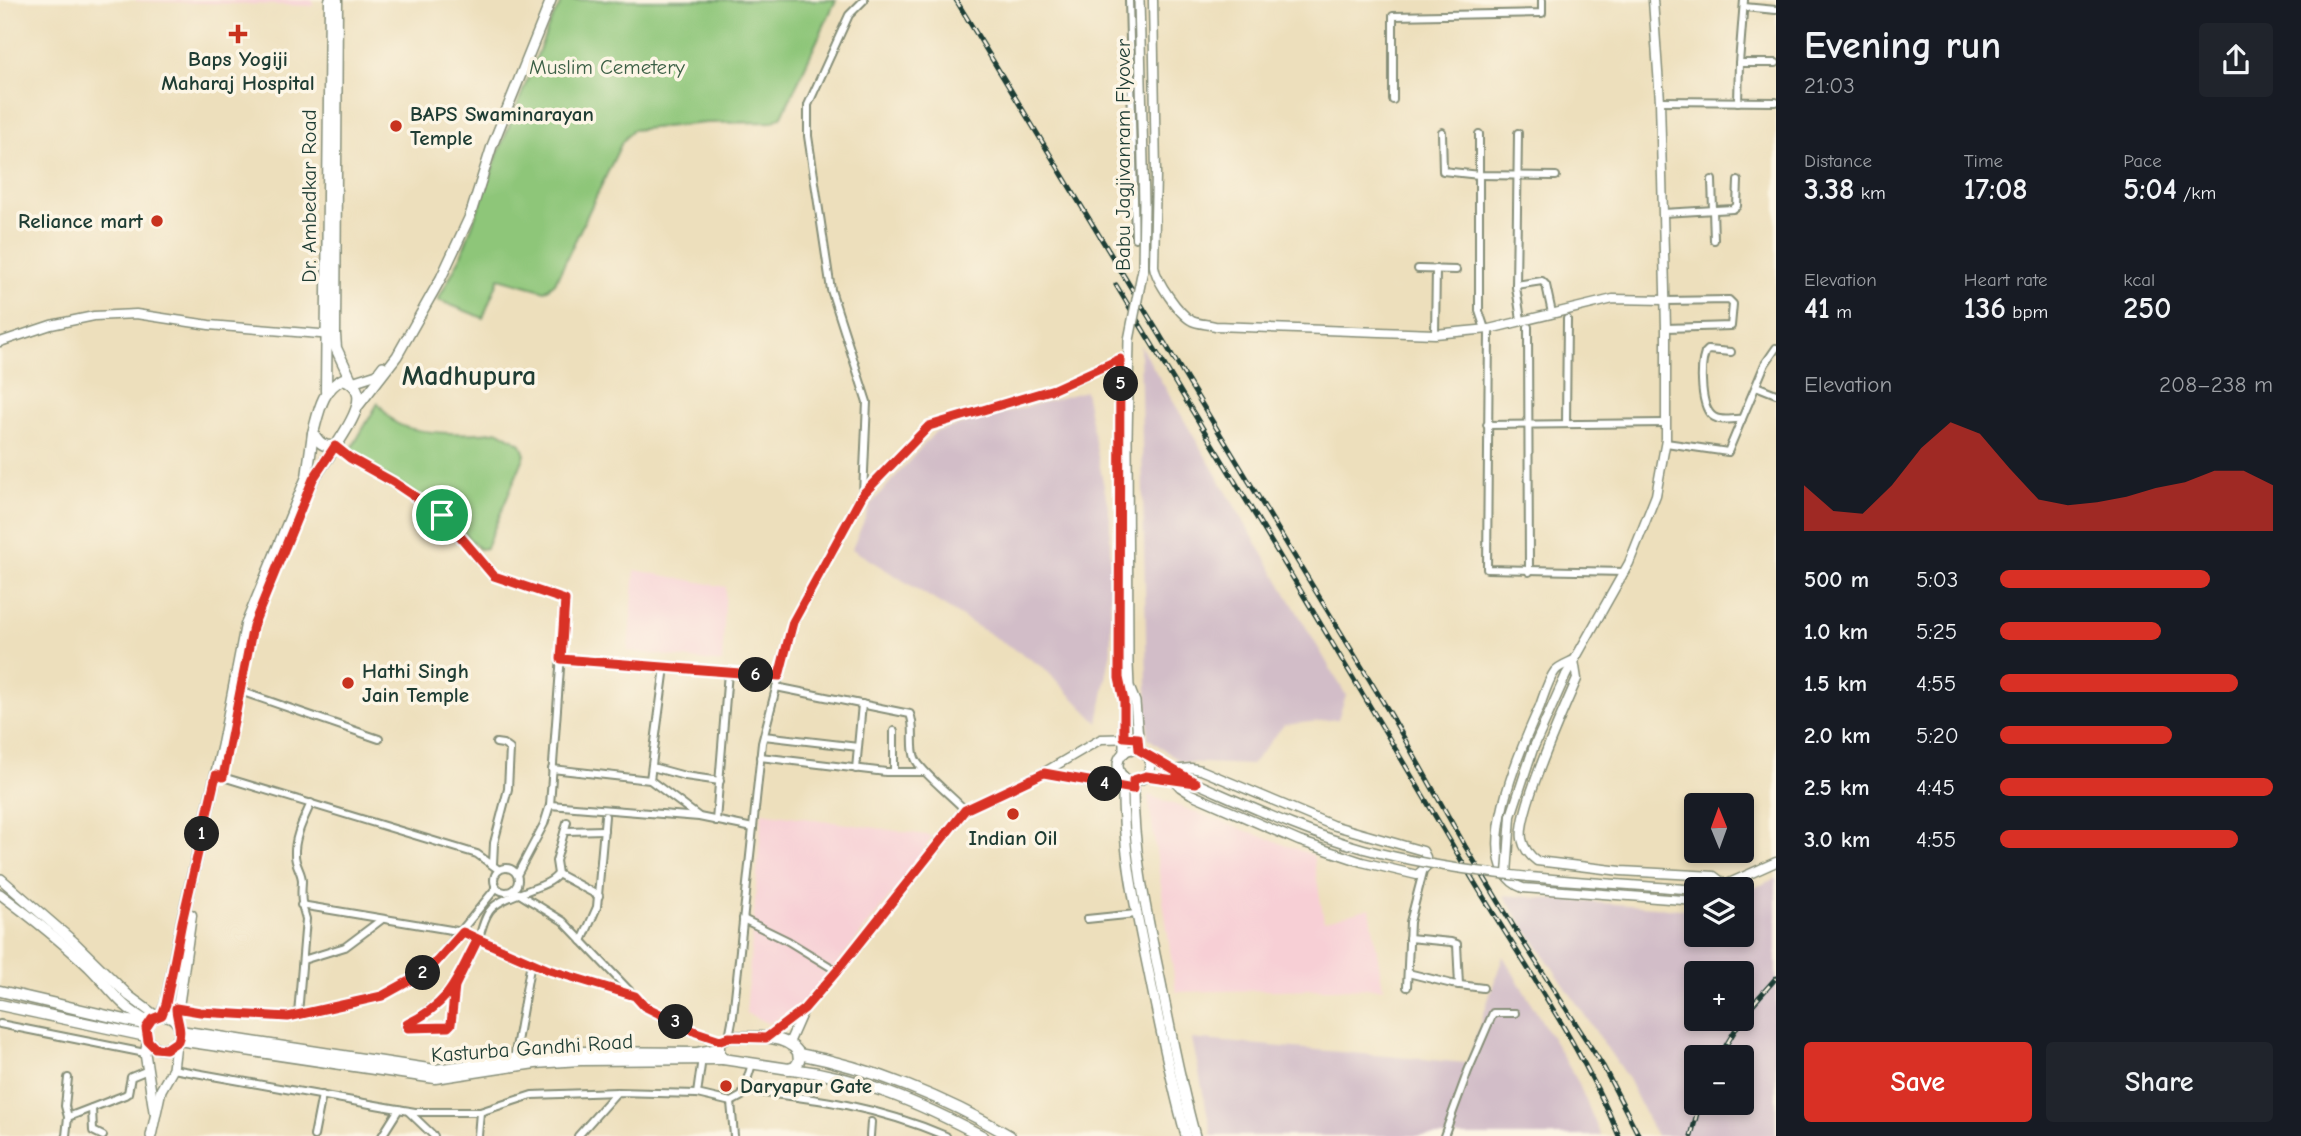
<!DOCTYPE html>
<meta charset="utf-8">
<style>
:root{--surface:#171b24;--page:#20242c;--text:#f1f3f6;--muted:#9ea1a6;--accent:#d93025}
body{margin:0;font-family:"Comic Neue",sans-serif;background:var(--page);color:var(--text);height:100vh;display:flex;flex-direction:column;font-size:26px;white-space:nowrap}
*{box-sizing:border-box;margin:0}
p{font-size:23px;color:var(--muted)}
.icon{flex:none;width:38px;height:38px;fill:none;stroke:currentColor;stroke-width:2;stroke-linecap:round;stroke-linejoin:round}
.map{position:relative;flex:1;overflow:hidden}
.side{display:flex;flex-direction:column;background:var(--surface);width:525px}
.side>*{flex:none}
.needle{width:46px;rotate:359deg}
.fabs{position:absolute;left:1684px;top:793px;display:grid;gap:14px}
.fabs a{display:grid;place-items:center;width:70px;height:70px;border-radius:7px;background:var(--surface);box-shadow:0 4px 10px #0003;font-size:35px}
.pin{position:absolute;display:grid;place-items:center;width:60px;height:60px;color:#fff;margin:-30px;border:4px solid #fff;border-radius:50%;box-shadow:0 2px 7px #0007}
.km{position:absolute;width:35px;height:35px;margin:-18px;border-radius:50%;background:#222;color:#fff;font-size:19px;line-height:35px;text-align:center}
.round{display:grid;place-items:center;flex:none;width:74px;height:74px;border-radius:7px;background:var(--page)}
.headline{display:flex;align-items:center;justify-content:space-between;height:119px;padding:0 28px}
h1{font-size:38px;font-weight:800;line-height:52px}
.figures{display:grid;grid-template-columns:repeat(3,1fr);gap:10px;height:119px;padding:7px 28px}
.figures div{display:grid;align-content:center}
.figures b{font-size:30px;font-weight:800}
.figures small{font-size:19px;font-weight:400}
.figures p{font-size:19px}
.chart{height:196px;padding:14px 28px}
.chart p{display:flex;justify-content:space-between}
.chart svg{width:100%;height:126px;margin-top:7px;fill:var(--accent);opacity:.7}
.cta{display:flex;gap:14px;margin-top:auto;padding:14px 28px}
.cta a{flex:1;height:80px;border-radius:7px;background:var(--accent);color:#fff;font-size:28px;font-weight:800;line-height:80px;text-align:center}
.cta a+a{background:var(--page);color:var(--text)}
ul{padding:0 28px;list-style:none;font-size:23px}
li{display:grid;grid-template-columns:112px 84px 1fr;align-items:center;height:52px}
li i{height:18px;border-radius:9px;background:var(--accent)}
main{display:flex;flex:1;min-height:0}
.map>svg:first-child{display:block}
.built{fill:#f7cfd5}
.industrial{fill:#d2bdc8;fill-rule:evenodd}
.green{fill:#8ec679;stroke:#568256;stroke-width:2}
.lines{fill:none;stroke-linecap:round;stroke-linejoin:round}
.minor-casing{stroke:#868e78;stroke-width:10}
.tertiary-casing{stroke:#868e78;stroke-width:11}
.secondary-casing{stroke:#868e78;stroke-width:12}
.primary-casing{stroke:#868e78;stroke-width:13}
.minor{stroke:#fff;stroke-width:6}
.tertiary{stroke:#fff;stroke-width:8}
.secondary{stroke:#fff;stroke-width:9}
.primary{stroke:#fff;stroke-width:10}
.rail-casing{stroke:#1f3d34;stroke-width:5}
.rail{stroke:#fcf5e5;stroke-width:2.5;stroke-dasharray:8;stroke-linecap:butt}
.tertiary-bridge-casing{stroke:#868e78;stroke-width:11;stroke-linecap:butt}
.secondary-bridge-casing{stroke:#868e78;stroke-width:12;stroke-linecap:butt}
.tertiary-bridge{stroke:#fff;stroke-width:8}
.secondary-bridge{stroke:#fff;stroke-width:9}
.route-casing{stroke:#fff;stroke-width:14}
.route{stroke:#d93025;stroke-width:9}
.poi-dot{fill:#c8321e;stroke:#fcf5e5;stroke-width:2.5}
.labels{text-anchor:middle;stroke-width:7;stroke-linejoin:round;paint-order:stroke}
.poi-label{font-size:21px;font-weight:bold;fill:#1f3d34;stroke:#fcf5e5;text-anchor:start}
.park-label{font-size:21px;fill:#3b5f45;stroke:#fcf5e5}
.street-label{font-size:21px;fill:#1f3d34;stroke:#fcf5e5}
.district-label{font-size:28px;font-weight:bold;fill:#1f3d34;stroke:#fcf5e5}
</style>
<main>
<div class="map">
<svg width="1776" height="1136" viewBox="0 0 1776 1136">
<rect width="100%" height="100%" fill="#fcf5e5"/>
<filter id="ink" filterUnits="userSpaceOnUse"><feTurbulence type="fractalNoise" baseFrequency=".0143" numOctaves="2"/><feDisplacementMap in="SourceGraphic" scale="14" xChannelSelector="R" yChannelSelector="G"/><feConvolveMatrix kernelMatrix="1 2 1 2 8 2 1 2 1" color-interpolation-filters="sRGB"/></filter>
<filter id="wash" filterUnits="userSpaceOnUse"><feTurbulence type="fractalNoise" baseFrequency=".00686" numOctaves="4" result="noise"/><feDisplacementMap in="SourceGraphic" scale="28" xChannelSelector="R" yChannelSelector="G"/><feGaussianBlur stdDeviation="1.57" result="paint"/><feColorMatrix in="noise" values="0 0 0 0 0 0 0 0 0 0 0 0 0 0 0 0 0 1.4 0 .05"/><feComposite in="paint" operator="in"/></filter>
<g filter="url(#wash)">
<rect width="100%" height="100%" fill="#eddfbc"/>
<g class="built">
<polygon points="136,0 313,0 313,6 136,1"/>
<polygon points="635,570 726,587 722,663 628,651"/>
<polygon points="1148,795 1313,855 1324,921 1370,908 1383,988 1176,992"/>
<polygon points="762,812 933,836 899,886 808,1000 769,1024 746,1013"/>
</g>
<g class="industrial">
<polygon points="1140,345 1346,695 1338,719 1284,725 1251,765 1181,762 1148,738"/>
<polygon points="1085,391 1110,517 1111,651 1098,723 1043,667 852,549 871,504 935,432"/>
<path d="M1776,878V1136H1656L1628,1079L1503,895L1679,909L1696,908V934H1741V894ZM1696,973H1741V1018H1696ZM1696,1057H1741V1102H1696Z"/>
<polygon points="1503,956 1577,1080 1601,1136 1212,1136 1192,1039 1467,1063"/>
</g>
<g class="green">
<polygon points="563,0 836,0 782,116 772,122 706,123 632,130 622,142 555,283 545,291 499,278 483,318 438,300 461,256 499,151 550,23"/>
<path d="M378,403C383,409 389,419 396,423C417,435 476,435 499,431L521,444L525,455L486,548L479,549L445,512L349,453Z"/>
</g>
</g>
<g filter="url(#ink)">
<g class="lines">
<g class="minor-casing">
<g id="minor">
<polyline points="1129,0 1135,238"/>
<polyline points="1744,7 1776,10"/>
<polyline points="1739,63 1744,0"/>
<polyline points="1393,100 1393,16 1542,13 1542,0"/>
<polyline points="1660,101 1776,102"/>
<polyline points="1738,102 1739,63 1776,63"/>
<polyline points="1442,132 1443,171 1479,175 1556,176"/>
<polyline points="1518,133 1516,287 1521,320"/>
<polyline points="1479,134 1479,311 1485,329"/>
<polyline points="1712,180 1714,240"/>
<polyline points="1663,213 1733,209 1737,206 1738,181"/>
<polyline points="1418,269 1456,270"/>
<polyline points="1516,285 1542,281 1546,285 1552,313"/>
<polyline points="1665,301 1729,300 1733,304 1731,326 1666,328"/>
<polyline points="1528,327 1529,572"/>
<polyline points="1489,329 1487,569 1625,572"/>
<polyline points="1435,334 1436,269"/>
<path d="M1731,352L1708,350L1705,353C1700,367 1700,409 1714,417C1722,422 1733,418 1742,419"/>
<polyline points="1756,386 1776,394"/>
<polyline points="1566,424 1567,319"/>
<polyline points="1487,425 1666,423"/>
<polyline points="1666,443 1728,452 1765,364 1776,348"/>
<polyline points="336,446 350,458 392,482 442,515 494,576 565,600 550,805 544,824 517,875"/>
<polyline points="863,494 867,402 831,290 808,136 808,105 849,15 864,0"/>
<polyline points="561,659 779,676"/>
<path d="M776,687L910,714C916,728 910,744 915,758C919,770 954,798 965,810"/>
<polyline points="240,691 379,739"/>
<polyline points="894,731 894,772"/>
<polyline points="764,736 858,747"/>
<polyline points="760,757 886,772 925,772"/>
<polyline points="652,767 685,776 720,781"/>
<polyline points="552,769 650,780 698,816"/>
<polyline points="856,769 862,704"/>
<polyline points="216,775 477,854 499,870"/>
<polyline points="650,780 665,667"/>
<polyline points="550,805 699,817 753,828"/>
<polyline points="716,821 728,672"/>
<polyline points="567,822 556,861 558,874 599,896"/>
<polyline points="566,831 604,830"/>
<polyline points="493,864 494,843 508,789 510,749 503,744 496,743"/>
<circle cx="506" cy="880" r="12"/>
<polyline points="513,890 563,921 644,1006 696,1033 720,1039"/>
<polyline points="301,905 463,932 549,970 635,996"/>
<polyline points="743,919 788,941 837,971"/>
<polyline points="1087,919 1136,914"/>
<polyline points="1409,938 1451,942 1457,944 1459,985"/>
<polyline points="582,941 597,907 605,816"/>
<polyline points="303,960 345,947 381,920"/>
<polyline points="1408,973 1452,984 1483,988"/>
<path d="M455,986L451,1024L448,1027H406C422,1012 442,1005 455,985C465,971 472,953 479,937C483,927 484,916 492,908C509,892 548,889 558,874"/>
<polyline points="1407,987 1410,922 1423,872"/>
<polyline points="176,1008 200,1012 287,1017 382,996 429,970 496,888"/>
<path d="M298,1014L306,919C301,905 301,896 302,881C302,872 295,865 295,855C294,837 304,819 311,803"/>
<polyline points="0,1024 145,1053"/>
<polyline points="729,1037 733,1016 762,743 793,622 863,494 929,426 1054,389 1120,359 1120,678 1124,700"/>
<polyline points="702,1058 697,1094 731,1102 742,1096 752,1064"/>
<polyline points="514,1059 531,962"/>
<polyline points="173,1069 415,1112 480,1112 532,1095 617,1092 697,1094"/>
<polyline points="68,1078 65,1106 68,1117"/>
<path d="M745,1091C818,1098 878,1107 946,1136"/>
<polyline points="731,1102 734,1136"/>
<polyline points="92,1108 93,1131 103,1136"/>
<polyline points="408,1111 434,1136"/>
<polyline points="66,1136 68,1117 125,1095 128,1093 131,1077 148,1070"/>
<polyline points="314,1136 322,1095"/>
<polyline points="382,1136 399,1109"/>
<polyline points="478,1136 480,1112"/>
<polyline points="578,1136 617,1092"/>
<polyline points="870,1136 871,1122"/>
<polyline points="1444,1136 1468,1071 1493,1013 1515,1013"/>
</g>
</g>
<g class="tertiary-casing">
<g id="tertiary">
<path d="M1153,0L1156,174L1154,266C1156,281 1179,314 1192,321C1198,324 1208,324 1215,326L1435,334L1489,329L1613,299L1665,300"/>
<polyline points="0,342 51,325 94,316 136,314 209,325 332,335"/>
<polyline points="1566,675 1629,563 1656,495 1666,440 1666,328 1660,101 1653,0"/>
<polyline points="1147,756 1196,783"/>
<polyline points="1043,773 1127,788"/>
<polyline points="1146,776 1175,780"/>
<polyline points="1173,779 1180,787 1191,794 1299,841 1362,862 1417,875 1426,867 1426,857 1423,851 1332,825 1201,770 1191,768 1173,770"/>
<polyline points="1716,889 1776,862"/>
<path d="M1696,901L1523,888C1466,868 1523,743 1540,706C1544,695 1548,680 1555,671C1559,666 1568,663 1574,660L1577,679C1564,709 1517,812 1522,839C1524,849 1530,856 1537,861L1621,871L1714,876L1727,886L1724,889"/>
<polyline points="766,1038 804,1009 837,971 965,810 1043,773 1101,739 1138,738"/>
<polyline points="789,1043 804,1009"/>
</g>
</g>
<g class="secondary-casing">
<g id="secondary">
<polyline points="352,382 377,374 383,366"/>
<polyline points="359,405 397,356 441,278 470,216 492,146 551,0"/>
<polyline points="1129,687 1135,702 1139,750"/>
<circle cx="1134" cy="765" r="16"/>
<polyline points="1124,753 1124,701 1129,687 1128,664"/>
<path d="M1123,776C1121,843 1135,907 1149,973C1160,1027 1171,1082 1186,1136"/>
<path d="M1133,780C1132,849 1147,916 1161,983C1171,1034 1181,1086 1195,1136"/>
<polyline points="1,879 74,942 129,996 156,1016"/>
<path d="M0,894C31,917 61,941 89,967C112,990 118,1005 149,1022"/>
<polyline points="148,1041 145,1053 154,1111"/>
<polyline points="151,1136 161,1090 173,1069 176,1044"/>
</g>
</g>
<g class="primary-casing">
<g id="primary">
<polyline points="337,0 335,335 336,348 352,382"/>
<path d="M343,379C376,390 347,428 336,446C323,447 319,443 313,433C319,411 322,389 343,379Z"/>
<polyline points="326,391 330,0"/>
<polyline points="308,490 313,479 336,446"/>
<polyline points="0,991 147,1025"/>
<polyline points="0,1005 146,1036"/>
<circle cx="163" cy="1032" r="17"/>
<polyline points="161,1015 166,1004 182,921 223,744 246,625 307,477 313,433"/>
<polyline points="176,1021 191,915"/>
<polyline points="180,1031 435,1070 534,1056 580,1052 697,1053 718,1049"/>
<path d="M729,1037C749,1037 785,1033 798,1052L799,1061L795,1067L789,1069L723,1059L719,1053V1042Z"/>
<polyline points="178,1040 435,1078 535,1063 580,1060 723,1059"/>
<path d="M799,1054C872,1068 946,1098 1010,1136"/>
<path d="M792,1069C860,1077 922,1104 982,1136"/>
</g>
</g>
<use href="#minor" class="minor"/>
<use href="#tertiary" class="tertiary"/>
<use href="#secondary" class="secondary"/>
<use href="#primary" class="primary"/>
<g class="rail-casing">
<g id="rail">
<polyline points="956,0 1391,715 1465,846 1520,937 1603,1066 1639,1136"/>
<path d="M1116,285C1234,480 1352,674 1467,870C1519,958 1580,1042 1619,1136"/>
<polyline points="1719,1057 1746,1012 1776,978"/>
<polyline points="1691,1136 1700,1102"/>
</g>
</g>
<use href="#rail" class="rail"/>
<g class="tertiary-bridge-casing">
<g id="tertiary-bridge">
<path d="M1196,783C1251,807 1306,833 1364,849C1472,878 1585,881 1696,890"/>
<polyline points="1507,874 1511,816 1533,749 1566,675"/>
</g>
</g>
<g class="secondary-bridge-casing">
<polyline id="secondary-bridge" points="1128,664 1127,438 1129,340 1143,269 1144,204 1139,0"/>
</g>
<use href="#tertiary-bridge" class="tertiary-bridge"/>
<use href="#secondary-bridge" class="secondary-bridge"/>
</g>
</g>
<g class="lines" filter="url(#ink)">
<g class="route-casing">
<path id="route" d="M442,515L393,482L350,458L335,446L313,479L253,626L223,777L216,775L182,922L166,1004L162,1015L152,1019L146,1028L148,1041L155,1048L166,1049L178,1041C183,1030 176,1019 176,1008L200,1012L288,1017L382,996L429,970L463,932L478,939C456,979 453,1002 407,1024L408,1028L448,1027L451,1024L455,986L478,939L549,970L635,996L644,1006L696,1032L720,1040L729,1037L766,1038L804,1009L837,971L965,810L1044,773L1133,789V780L1146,776L1196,783L1139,750L1138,738L1124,737V701L1119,678L1120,359L1054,389L929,426L863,494L793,622L779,676L561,659L565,600L494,576L442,515"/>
</g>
<use href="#route" class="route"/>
</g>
<g class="poi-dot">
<path d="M234.5 23.5h7v7h7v7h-7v7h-7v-7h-7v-7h7z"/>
<circle cx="396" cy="126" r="7"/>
<circle cx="157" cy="221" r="7"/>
<circle cx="348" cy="683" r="7"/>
<circle cx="1013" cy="814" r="7"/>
<circle cx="726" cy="1086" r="7"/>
</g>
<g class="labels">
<g class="poi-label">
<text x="238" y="66" text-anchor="middle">Baps Yogiji<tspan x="238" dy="24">Maharaj Hospital</tspan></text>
<text x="410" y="121">BAPS Swaminarayan<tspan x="410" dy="24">Temple</tspan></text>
<text x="143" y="228" text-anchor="end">Reliance mart</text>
<text x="362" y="678">Hathi Singh<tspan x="362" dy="24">Jain Temple</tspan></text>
<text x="1013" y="845" text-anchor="middle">Indian Oil</text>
<text x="740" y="1093">Daryapur Gate</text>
</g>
<g class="park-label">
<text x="607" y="74">Muslim Cemetery</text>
</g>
<g class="street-label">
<text transform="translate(1123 155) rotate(-90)" y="7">Babu Jagjivanram Flyover</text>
<text transform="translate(309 196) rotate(-90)" y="7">Dr. Ambedkar Road</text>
<text transform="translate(532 1048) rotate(-4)" y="7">Kasturba Gandhi Road</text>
</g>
<g class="district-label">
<text x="469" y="385">Madhupura</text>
</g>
</g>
</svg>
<div class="fabs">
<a><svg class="needle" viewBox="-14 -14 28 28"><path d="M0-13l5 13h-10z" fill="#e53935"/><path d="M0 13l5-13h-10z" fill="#9ea1a6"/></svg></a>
<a><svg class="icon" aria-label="layers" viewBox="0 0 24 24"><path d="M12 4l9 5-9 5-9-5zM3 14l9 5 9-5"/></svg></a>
<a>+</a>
<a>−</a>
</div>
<div class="pin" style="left:442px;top:515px;background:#1e9e55"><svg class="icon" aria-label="arrive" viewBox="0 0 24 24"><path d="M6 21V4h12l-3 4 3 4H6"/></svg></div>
<b class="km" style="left:202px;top:834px">1</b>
<b class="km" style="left:423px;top:973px">2</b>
<b class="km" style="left:676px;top:1022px">3</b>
<b class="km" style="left:1105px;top:784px">4</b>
<b class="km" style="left:1121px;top:384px">5</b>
<b class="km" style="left:756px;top:675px">6</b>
</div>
<section class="side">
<div class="headline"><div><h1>Evening run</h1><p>21:03</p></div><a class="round"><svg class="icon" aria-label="share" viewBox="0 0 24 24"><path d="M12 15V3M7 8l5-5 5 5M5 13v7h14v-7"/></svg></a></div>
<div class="figures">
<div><p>Distance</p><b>3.38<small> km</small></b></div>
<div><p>Time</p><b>17:08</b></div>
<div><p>Pace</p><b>5:04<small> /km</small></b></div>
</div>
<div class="figures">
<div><p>Elevation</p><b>41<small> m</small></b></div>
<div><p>Heart rate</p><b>136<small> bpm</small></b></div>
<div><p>kcal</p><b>250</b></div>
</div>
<div class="chart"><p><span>Elevation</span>208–238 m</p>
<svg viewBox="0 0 160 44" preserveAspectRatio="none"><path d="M0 44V28L10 37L20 38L30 28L40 15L50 6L60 10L70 22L80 33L90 35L100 34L110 32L120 29L130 27L140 23L150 23L160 28V44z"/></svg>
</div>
<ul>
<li><b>500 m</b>5:03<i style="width:77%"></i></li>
<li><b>1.0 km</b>5:25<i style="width:59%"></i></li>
<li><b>1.5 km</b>4:55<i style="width:87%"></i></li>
<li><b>2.0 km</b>5:20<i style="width:63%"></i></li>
<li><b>2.5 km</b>4:45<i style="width:100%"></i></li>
<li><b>3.0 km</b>4:55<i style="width:87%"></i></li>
</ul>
<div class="cta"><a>Save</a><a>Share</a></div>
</section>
</main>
